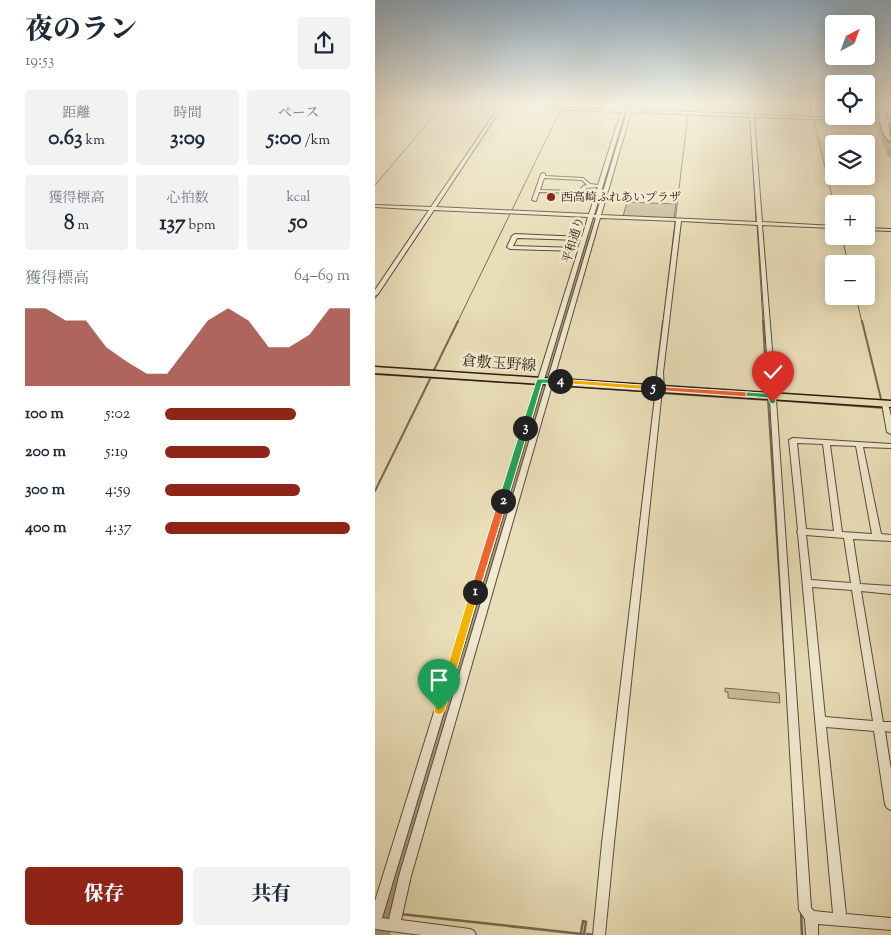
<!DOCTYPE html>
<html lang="ja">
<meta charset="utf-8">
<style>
:root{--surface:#fff;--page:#f2f2f3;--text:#1f2937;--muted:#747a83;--accent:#8f2418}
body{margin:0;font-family:"Sorts Mill Goudy","Noto Serif JP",serif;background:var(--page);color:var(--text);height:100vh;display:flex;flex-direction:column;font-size:19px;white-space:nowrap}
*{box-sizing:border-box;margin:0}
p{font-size:16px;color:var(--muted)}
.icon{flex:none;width:28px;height:28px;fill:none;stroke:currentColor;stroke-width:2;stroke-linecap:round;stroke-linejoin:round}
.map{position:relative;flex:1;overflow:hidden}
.panel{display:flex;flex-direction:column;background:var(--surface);width:375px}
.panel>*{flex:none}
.needle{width:32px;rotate:41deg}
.controls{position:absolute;left:450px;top:15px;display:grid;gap:10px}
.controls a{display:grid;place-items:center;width:50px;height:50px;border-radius:5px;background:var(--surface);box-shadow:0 2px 12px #0003;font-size:25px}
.pin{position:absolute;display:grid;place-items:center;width:42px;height:42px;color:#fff;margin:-51px -21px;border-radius:50% 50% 50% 0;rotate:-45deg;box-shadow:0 0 5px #0007}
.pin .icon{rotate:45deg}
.km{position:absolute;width:25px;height:25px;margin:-12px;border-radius:50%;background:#222;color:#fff;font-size:14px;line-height:25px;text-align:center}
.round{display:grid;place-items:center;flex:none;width:52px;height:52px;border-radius:5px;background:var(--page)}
.overview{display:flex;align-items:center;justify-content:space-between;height:85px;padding:0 25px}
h1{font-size:28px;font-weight:800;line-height:38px}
.figures{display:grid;grid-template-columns:repeat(3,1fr);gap:8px;height:85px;padding:5px 25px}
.figures div{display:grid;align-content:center;border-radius:5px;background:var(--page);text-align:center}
.figures b{font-size:21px;font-weight:800}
.figures small{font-size:14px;font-weight:400}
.figures p{font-size:14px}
.chart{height:140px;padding:10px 25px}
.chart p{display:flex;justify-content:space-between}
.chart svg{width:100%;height:90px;margin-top:5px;fill:var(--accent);opacity:.7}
.button{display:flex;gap:10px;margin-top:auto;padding:10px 25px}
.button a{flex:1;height:58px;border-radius:5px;background:var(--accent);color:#fff;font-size:20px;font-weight:800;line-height:58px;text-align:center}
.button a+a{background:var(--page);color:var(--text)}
ul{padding:0 25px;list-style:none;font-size:16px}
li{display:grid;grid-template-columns:80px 60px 1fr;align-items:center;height:38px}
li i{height:12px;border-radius:6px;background:var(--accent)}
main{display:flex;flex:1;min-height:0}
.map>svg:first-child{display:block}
.green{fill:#c9bd9b;stroke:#7a6c54}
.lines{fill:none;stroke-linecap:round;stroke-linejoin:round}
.stream-far2{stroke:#776951;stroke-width:1}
.stream-far1{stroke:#776951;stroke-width:2}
.stream{stroke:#776951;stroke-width:2.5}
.river{fill:#a99c7e;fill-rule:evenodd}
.minor-casing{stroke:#5b4c38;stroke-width:2}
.primary-casing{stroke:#2c1c0e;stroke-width:3}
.trunk-casing{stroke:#2c1c0e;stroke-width:3}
.minor{fill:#f1ead1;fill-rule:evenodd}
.primary{fill:#e9deb8;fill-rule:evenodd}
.trunk{fill:#e9deb8;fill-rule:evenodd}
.split-1{fill:#f5b400;stroke:#fff}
.split-2{fill:#f0652b;stroke:#fff}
.split-3{fill:#22a559;stroke:#fff}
.split-4{fill:#22a559;stroke:#fff}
.split-5{fill:#f5b400;stroke:#fff}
.split-6{fill:#f0652b;stroke:#fff}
.split-7{fill:#22a559;stroke:#fff}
.poi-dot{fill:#8f2418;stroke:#f1ead1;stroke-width:2}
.labels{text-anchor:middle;stroke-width:5;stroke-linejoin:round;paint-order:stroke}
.far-poi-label{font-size:12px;fill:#2c1c0e;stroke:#f1ead1;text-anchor:start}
.far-street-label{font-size:12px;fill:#2c1c0e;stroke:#f1ead1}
.street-label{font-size:15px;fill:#2c1c0e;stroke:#f1ead1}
</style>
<main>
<section class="panel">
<div class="overview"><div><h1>夜のラン</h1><p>19:53</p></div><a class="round"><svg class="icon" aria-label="share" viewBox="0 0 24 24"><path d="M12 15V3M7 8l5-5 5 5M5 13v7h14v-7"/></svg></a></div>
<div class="figures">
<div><p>距離</p><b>0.63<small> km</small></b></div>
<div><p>時間</p><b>3:09</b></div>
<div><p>ペース</p><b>5:00<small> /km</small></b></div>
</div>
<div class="figures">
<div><p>獲得標高</p><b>8<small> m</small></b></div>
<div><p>心拍数</p><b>137<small> bpm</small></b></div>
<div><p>kcal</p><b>50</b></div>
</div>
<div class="chart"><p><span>獲得標高</span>64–69 m</p>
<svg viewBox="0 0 160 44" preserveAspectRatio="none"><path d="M0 44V6L10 6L20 12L30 12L40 25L50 32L60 38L70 38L80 25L90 12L100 6L110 12L120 25L130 25L140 19L150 6L160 6V44z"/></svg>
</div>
<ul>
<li><b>100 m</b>5:02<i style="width:71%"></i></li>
<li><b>200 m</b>5:19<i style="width:57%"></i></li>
<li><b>300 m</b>4:59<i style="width:73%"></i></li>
<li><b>400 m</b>4:37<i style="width:100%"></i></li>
</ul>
<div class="button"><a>保存</a><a>共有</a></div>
</section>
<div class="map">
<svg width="516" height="935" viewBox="0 0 516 935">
<rect width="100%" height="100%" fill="#e9deb8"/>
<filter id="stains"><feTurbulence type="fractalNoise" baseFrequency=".004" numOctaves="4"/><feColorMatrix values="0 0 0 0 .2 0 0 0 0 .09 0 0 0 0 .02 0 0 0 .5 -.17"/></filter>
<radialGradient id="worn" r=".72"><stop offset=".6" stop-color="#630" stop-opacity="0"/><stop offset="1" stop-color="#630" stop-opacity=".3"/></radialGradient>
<g class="green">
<polygon points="252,202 301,204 299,218 248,216"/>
<polygon points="350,688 404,693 405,703 353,698 353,692 350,692"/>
</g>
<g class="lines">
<g class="stream-far2">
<polyline points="435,105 459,204"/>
<polyline points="377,150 381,222"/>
<polyline points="0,185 68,105"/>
<polyline points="0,207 13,208"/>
<polyline points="137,210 188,105"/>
<polyline points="304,221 357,224"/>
<polyline points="382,224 388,323"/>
<polyline points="387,225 459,228"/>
<polyline points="501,230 516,231"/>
<polyline points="467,236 473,264"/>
<polyline points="481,296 487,323"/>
<polyline points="0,299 129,105"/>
<polyline points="82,323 135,214"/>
<polyline points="288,323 314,105"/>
</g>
<g class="stream-far1">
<polyline points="388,321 392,392"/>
<polyline points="487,321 506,399"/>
<polyline points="59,370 83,321"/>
<polyline points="0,374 160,384"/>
<polyline points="177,385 282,392"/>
<polyline points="282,385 281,379 288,321"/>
<polyline points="286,393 394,400"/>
<polyline points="393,400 411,679"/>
<polyline points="399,400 509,408"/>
<polyline points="0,491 56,377"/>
<polyline points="262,550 281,391"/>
</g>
<g class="stream">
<polyline points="426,911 427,935"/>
<polyline points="7,912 18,913"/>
<polyline points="25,914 207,934"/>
<polyline points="206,933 208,921 211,922"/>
<polyline points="212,934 220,935"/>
<polyline points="209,935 211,922"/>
</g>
<g class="river">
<polygon points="3,105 9,105 0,113 0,108"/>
<polygon points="250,105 256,105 15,935 0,935 0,917"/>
<polygon points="492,105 498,105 516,148 516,158 513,156"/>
</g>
<g class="minor-casing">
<g id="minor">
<polygon points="8,105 12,105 0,115 0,112"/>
<path d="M96,105H129L247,110L248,105H252L250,110H253L254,105H258L256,110L375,114L374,105H378L379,115L516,120V122L379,117L387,222L459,226V228L387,225L401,399L436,908L439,911L458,913L423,534L422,532L423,530L414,440L418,438L516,444V448L488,447L506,534L516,535V541L478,539L485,584L516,586V594L486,591L508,722H516V732L510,731L516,770V810L512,808L510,804L499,731L451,727L471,914L516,918V930L443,924V935H431L430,919L424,910L395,399L383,225L306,221L288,373L289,388L287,390L239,843L230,935H218L227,843L281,388L283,386L282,373L301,221L225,218L36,876L26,920L95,929L99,931L101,935H46L0,929V901L203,251L135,249L132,247L137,236L140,234L207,237L213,217L59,210L3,294L0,296V290L54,210L0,207V205L56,207L124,107L98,106ZM127,107L246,112L223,185L215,184L208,178L170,176V174L168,173L166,174L157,200L161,201L164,192L203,193L209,192L211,188L223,187L214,214L61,207ZM250,112H252L221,215H219ZM256,112L375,117L382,222L226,215ZM169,178L207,180L212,185L208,186L205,190L203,191L165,190ZM218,217L221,218L24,876L14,919L7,918ZM142,238L206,240L203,248L138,246ZM422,443L448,444L459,531L431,529ZM455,445L481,446L497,534L467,532ZM431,535L469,538L476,583L436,580ZM437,587L477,590L498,721L450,717Z"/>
<polygon points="491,228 516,229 516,231 491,230"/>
<polygon points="508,402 512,402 513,404 516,416 516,434 512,432 507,404"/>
</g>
</g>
<g class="primary-casing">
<polygon id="primary" points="0,367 516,401 516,407 0,373"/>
</g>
<g class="trunk-casing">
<path id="trunk" d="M504,105H510C510,120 516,129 516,142C505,135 504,117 504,105Z"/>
</g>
<use href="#minor" class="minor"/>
<use href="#primary" class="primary"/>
<use href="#trunk" class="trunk"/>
</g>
<linearGradient id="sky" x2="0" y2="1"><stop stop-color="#8faabe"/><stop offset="0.44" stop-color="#f5f0df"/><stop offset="1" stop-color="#f5f0df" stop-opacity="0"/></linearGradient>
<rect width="516" height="236" fill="url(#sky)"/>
<polygon class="split-1" points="100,588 104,592 70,710 68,713 64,715 60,713 59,710 95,592"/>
<polygon class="split-2" points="128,498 132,501 104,592 100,596 95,592 123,501"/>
<polygon class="split-3" points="150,425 154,428 132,501 131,503 125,503 123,501 146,428"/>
<polygon class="split-4" points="162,379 185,379 188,381 185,384 167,383 154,428 150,430 146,428"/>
<polygon class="split-5" points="185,379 278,386 282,388 278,390 182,383 181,381"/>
<polygon class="split-6" points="275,386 373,392 377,394 373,397 278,390 275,389"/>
<polygon class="split-7" points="373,392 399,394 401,402 398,404 395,403 393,398 371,396 371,393"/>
<circle class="poi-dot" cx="176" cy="197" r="5"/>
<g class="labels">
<g class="far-poi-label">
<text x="186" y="201">西高崎ふれあいプラザ</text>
</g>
<g class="far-street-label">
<text transform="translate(198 240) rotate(-73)" y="4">平和通り</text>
</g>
<g class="street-label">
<text transform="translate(124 363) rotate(4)" y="5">倉敷玉野線</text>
</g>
</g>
<rect width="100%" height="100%" filter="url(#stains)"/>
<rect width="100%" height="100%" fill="url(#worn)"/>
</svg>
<div class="controls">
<a><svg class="needle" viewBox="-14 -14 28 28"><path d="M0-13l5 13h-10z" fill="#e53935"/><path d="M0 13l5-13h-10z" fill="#747a83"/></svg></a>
<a><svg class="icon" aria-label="locate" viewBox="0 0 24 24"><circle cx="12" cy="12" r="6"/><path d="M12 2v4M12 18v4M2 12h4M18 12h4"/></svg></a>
<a><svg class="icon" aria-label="layers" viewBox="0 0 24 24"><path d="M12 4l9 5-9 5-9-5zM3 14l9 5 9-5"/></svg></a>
<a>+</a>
<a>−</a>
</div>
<div class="pin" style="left:64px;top:710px;background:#1e9e55"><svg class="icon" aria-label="arrive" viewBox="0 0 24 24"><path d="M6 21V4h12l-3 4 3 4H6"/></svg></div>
<div class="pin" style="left:398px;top:402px;background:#d93025"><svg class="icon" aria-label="check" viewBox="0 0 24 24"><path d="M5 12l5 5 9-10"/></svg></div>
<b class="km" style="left:100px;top:592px">1</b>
<b class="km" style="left:128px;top:501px">2</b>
<b class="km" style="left:150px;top:428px">3</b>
<b class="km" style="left:185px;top:381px">4</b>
<b class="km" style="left:278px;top:388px">5</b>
</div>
</main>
